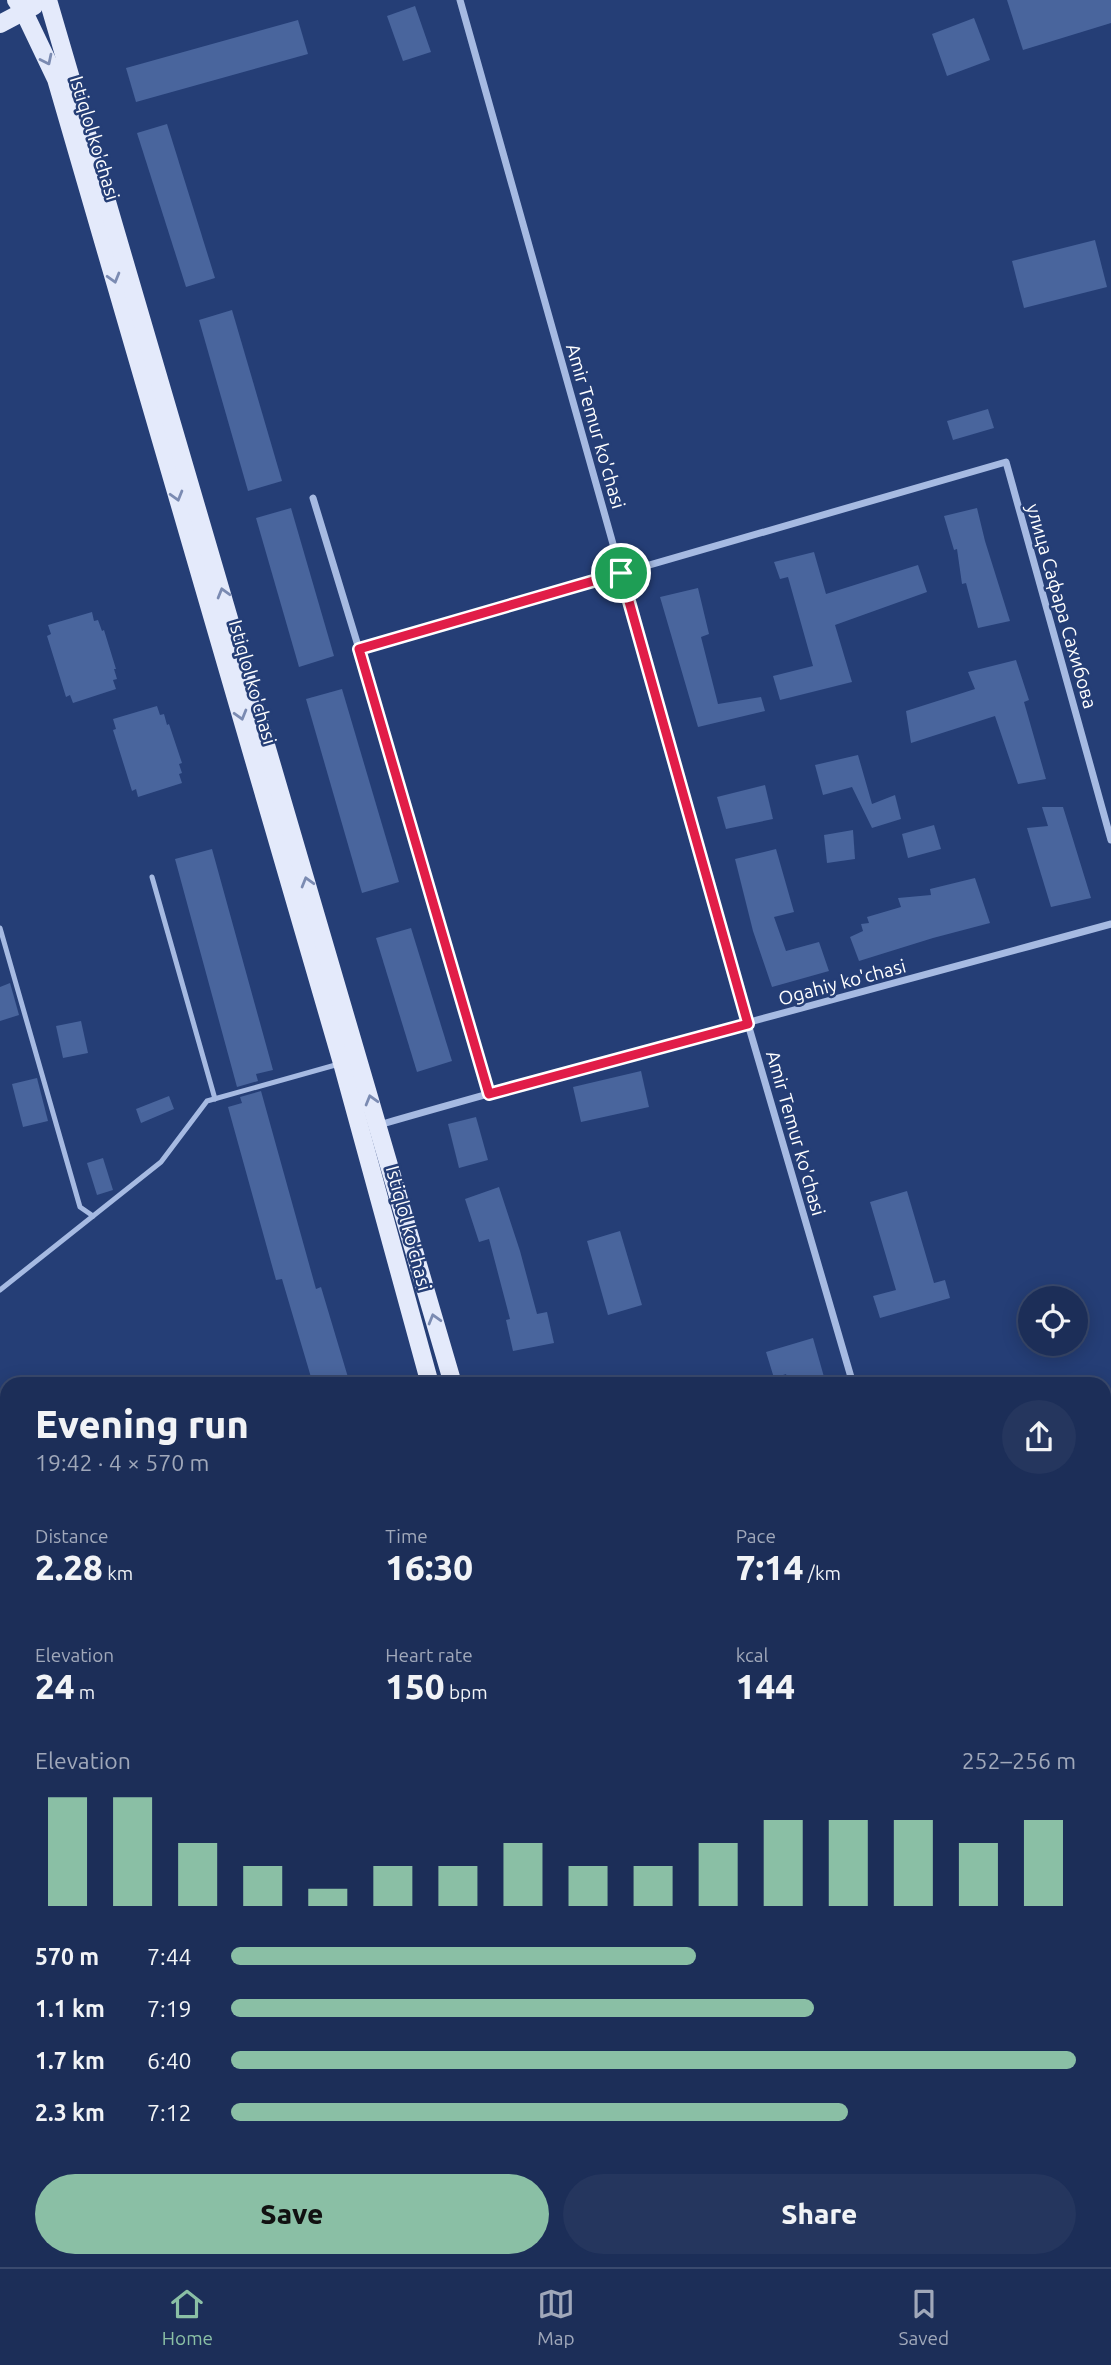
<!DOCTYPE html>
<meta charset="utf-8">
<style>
:root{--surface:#1c2e58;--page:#25365e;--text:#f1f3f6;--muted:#a0a8ba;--line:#3a4a6e;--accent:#8abfa5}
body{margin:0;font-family:Ubuntu,sans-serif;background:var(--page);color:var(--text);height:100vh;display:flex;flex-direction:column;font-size:26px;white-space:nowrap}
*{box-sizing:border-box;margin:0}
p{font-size:23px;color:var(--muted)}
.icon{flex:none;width:38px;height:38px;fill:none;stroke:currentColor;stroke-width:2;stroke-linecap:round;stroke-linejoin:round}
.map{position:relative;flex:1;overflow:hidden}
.details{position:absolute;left:0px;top:1377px;width:1111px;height:891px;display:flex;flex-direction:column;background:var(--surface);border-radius:21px 21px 0 0;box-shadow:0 4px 18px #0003,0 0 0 2px var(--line)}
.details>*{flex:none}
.controls{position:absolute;left:1018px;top:1286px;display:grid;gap:14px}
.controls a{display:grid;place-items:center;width:70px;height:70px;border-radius:50%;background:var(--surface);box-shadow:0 4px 18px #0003,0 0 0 2px var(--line);font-size:35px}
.pin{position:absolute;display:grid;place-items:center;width:60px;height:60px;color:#fff;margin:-30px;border:4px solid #fff;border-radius:50%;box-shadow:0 2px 7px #0007}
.round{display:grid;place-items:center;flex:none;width:74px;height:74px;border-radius:37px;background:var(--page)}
.head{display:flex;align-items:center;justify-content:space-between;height:119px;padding:0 35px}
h1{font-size:38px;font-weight:800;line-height:52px}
.figures{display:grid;grid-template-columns:repeat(3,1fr);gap:10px;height:119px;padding:7px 35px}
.figures div{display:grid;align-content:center}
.figures b{font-size:35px;font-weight:800}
.figures small{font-size:19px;font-weight:400}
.figures p{font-size:19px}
.chart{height:196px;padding:14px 35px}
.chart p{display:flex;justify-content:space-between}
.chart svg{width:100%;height:126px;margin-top:7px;stroke:var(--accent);stroke-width:6}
.button{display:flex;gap:14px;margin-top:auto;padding:14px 35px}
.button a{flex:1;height:80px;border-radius:42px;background:var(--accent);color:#111;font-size:28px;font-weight:800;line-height:80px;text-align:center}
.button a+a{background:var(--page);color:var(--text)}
ul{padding:0 35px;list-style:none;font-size:23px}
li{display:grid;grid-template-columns:112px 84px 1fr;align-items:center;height:52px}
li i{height:18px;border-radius:9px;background:var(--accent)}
.dock{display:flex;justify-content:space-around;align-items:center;height:98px;border-top:2px solid var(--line);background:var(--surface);font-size:19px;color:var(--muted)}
.dock a{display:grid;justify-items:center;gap:4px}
.dock .on{color:var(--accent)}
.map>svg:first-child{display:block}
.green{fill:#395693}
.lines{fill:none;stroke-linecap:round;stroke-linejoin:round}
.stream{stroke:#9ab3e3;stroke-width:5}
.building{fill:#49659d}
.service{stroke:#a6bae2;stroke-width:5}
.minor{stroke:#a6bae2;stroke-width:7}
.tertiary{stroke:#a6bae2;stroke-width:12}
.primary{stroke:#e4eafb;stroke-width:18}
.oneway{stroke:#7b8bb2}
.route-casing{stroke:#fff;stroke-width:14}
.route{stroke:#e11d48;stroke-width:9}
.labels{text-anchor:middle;stroke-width:5;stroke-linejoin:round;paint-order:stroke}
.street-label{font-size:19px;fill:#fff;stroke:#253e76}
</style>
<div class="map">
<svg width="1111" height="2267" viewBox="0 0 1111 2267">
<rect width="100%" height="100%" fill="#253e76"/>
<g class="green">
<polygon points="7,1875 7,2067 0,2069 0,1876"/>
<polygon points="149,2261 294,2261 295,2267 151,2267"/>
</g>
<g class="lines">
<polyline class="stream" points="1104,2144 1111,2142"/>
</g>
<g class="building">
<polygon points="1007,0 1111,0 1111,23 1023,50"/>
<polygon points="415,6 431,52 403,61 387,16"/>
<polygon points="974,18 990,60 947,76 932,34"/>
<polygon points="298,20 308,54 136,102 126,68"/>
<polygon points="167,124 215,278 186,287 137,133"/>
<polygon points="1095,240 1107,287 1024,308 1012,261"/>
<polygon points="232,310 282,481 248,491 199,320"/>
<polygon points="988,409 994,428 953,440 947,421"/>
<polygon points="291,508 334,656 299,667 256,518"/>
<polygon points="977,508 985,541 1010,621 978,628 966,583 962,584 957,549 954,550 944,516"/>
<polygon points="814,552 826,594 918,565 927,592 835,625 852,682 780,700 773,676 813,666 788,577 780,579 774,562"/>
<polygon points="698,588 709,634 701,637 718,704 761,697 765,711 698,727 660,597"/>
<polygon points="92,612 94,621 98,620 102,631 104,630 116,669 114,669 117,679 113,680 116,689 73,703 70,695 66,697 47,636 51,634 48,625"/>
<polygon points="1016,660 1029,700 1024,702 1046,779 1018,784 995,716 911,743 906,711 975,689 968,672"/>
<polygon points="342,689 399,882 362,893 306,699"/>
<polygon points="157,706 160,715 164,714 167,725 169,724 182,763 179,764 182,773 179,774 182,783 138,797 136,789 132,791 113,730 116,729 113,719"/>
<polygon points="858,755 872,804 895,795 901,819 872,828 852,787 823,795 815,765"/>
<polygon points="765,785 773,819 726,829 717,797"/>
<polygon points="1042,807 1063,807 1091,898 1051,907 1027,828 1048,826"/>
<polygon points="934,825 941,849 908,858 902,834"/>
<polygon points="853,830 855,859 827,863 824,835"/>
<polygon points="212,849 273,1070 256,1074 258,1081 237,1087 175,859"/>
<polygon points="776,849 794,912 774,917 786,951 819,942 829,971 772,987 753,931 735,859"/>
<polygon points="975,878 990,923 933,938 859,961 850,937 863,931 861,924 869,923 867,917 901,907 898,898 931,895 930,889"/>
<polygon points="411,928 452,1061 417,1072 376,938"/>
<polygon points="10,983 19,1015 0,1021 0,987"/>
<polygon points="81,1021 88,1053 63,1058 56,1026"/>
<polygon points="641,1071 649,1107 581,1122 573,1087"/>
<polygon points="37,1078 48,1121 23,1127 12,1084"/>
<polygon points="261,1091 316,1289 321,1287 350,1384 313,1384 282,1279 276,1280 228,1107 242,1103 240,1097"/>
<polygon points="169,1096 174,1109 141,1123 136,1109"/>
<polygon points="476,1117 488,1160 459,1168 448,1124"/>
<polygon points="103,1158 113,1190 97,1195 87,1163"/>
<polygon points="499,1187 520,1251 537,1314 547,1312 554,1343 513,1351 506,1320 510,1319 489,1239 479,1242 465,1199"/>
<polygon points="907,1191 934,1283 945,1280 950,1298 880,1318 873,1296 896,1290 870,1202"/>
<polygon points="620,1231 642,1305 608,1315 587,1241"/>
<polygon points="813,1338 826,1384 789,1384 786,1374 774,1378 766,1352"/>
</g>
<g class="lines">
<g class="service">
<polyline points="152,877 215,1099"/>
<polyline points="0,928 80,1207 93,1216"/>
<polyline points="0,1290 161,1162 207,1101 339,1064"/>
<polyline points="0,1649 7,1647"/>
</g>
<g class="minor">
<polyline points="460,0 748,1024 853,1384"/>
<polyline points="313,498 359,649 489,1094"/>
<polyline points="359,649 1006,462 1111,840"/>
<path d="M379,1125C622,1055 867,991 1111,924"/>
<polyline points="1104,2163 1111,2161"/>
<polyline points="1104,2199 1111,2222"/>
<polyline points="435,2267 456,2261"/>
<polyline points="745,2267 766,2261"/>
</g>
<polyline class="tertiary" points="1104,1628 1111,1626"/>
<g class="primary">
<polyline points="16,0 24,12 56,79 342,1063 430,1384"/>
<polyline points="48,0 453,1384"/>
<polyline points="0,24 34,6"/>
<polyline points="680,2261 682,2267"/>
<polyline points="705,2261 707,2267"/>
</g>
</g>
<defs><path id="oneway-chevron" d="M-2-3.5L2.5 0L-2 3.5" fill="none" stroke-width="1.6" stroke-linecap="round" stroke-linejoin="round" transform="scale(1.75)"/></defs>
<g class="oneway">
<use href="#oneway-chevron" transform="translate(47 60) rotate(64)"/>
<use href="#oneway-chevron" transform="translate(114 278) rotate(74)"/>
<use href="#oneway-chevron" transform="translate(177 496) rotate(74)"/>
<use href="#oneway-chevron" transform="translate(223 593) rotate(-106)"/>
<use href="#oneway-chevron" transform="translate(241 715) rotate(74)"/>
<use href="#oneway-chevron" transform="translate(307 882) rotate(-106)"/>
<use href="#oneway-chevron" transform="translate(371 1100) rotate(-106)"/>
<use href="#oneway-chevron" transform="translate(434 1319) rotate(-106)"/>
</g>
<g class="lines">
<g class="route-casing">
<polygon id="route" points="621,573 748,1024 489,1094 359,649"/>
</g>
<use href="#route" class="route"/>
</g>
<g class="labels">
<g class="street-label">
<text transform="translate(95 138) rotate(73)" y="7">Istiqlol ko'chasi</text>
<text transform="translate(596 426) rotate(74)" y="7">Amir Temur ko'chasi</text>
<text transform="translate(1062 606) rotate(74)" y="7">улица Сафара Сахибова</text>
<text transform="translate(253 682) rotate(74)" y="7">Istiqlol ko'chasi</text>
<text transform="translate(842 982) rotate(-15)" y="7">Ogahiy ko'chasi</text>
<text transform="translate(796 1133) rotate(74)" y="7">Amir Temur ko'chasi</text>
<text transform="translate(409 1228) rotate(75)" y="7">Istiqlol ko'chasi</text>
</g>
</g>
</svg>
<div class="controls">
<a><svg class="icon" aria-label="locate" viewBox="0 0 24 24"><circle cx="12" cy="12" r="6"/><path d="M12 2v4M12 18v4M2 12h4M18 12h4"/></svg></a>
</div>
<div class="pin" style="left:621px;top:573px;background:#1e9e55"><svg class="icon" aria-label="arrive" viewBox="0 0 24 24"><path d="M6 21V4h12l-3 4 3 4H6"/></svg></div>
<section class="details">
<div class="head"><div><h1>Evening run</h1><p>19:42 · 4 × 570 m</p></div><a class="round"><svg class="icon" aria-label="share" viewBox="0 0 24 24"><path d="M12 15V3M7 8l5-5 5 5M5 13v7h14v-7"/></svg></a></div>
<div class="figures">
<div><p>Distance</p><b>2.28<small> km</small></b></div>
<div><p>Time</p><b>16:30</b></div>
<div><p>Pace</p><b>7:14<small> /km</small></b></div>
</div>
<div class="figures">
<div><p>Elevation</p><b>24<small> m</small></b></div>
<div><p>Heart rate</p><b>150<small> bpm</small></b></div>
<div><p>kcal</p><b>144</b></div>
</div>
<div class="chart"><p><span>Elevation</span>252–256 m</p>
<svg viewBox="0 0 160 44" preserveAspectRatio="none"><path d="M5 44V6M15 44V6M25 44V22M35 44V30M45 44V38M55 44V30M65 44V30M75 44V22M85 44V30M95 44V30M105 44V22M115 44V14M125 44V14M135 44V14M145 44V22M155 44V14"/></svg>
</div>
<ul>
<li><b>570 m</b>7:44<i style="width:55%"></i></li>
<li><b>1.1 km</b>7:19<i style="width:69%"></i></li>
<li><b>1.7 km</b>6:40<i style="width:100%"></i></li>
<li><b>2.3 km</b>7:12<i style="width:73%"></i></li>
</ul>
<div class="button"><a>Save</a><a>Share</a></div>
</section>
</div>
<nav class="dock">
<a class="on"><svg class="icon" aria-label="home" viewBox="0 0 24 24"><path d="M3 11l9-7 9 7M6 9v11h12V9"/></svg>Home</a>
<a><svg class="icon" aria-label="map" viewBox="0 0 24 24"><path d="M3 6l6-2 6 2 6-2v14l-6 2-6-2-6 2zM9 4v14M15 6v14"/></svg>Map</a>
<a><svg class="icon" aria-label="saved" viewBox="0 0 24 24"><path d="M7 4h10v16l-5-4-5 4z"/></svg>Saved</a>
</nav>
